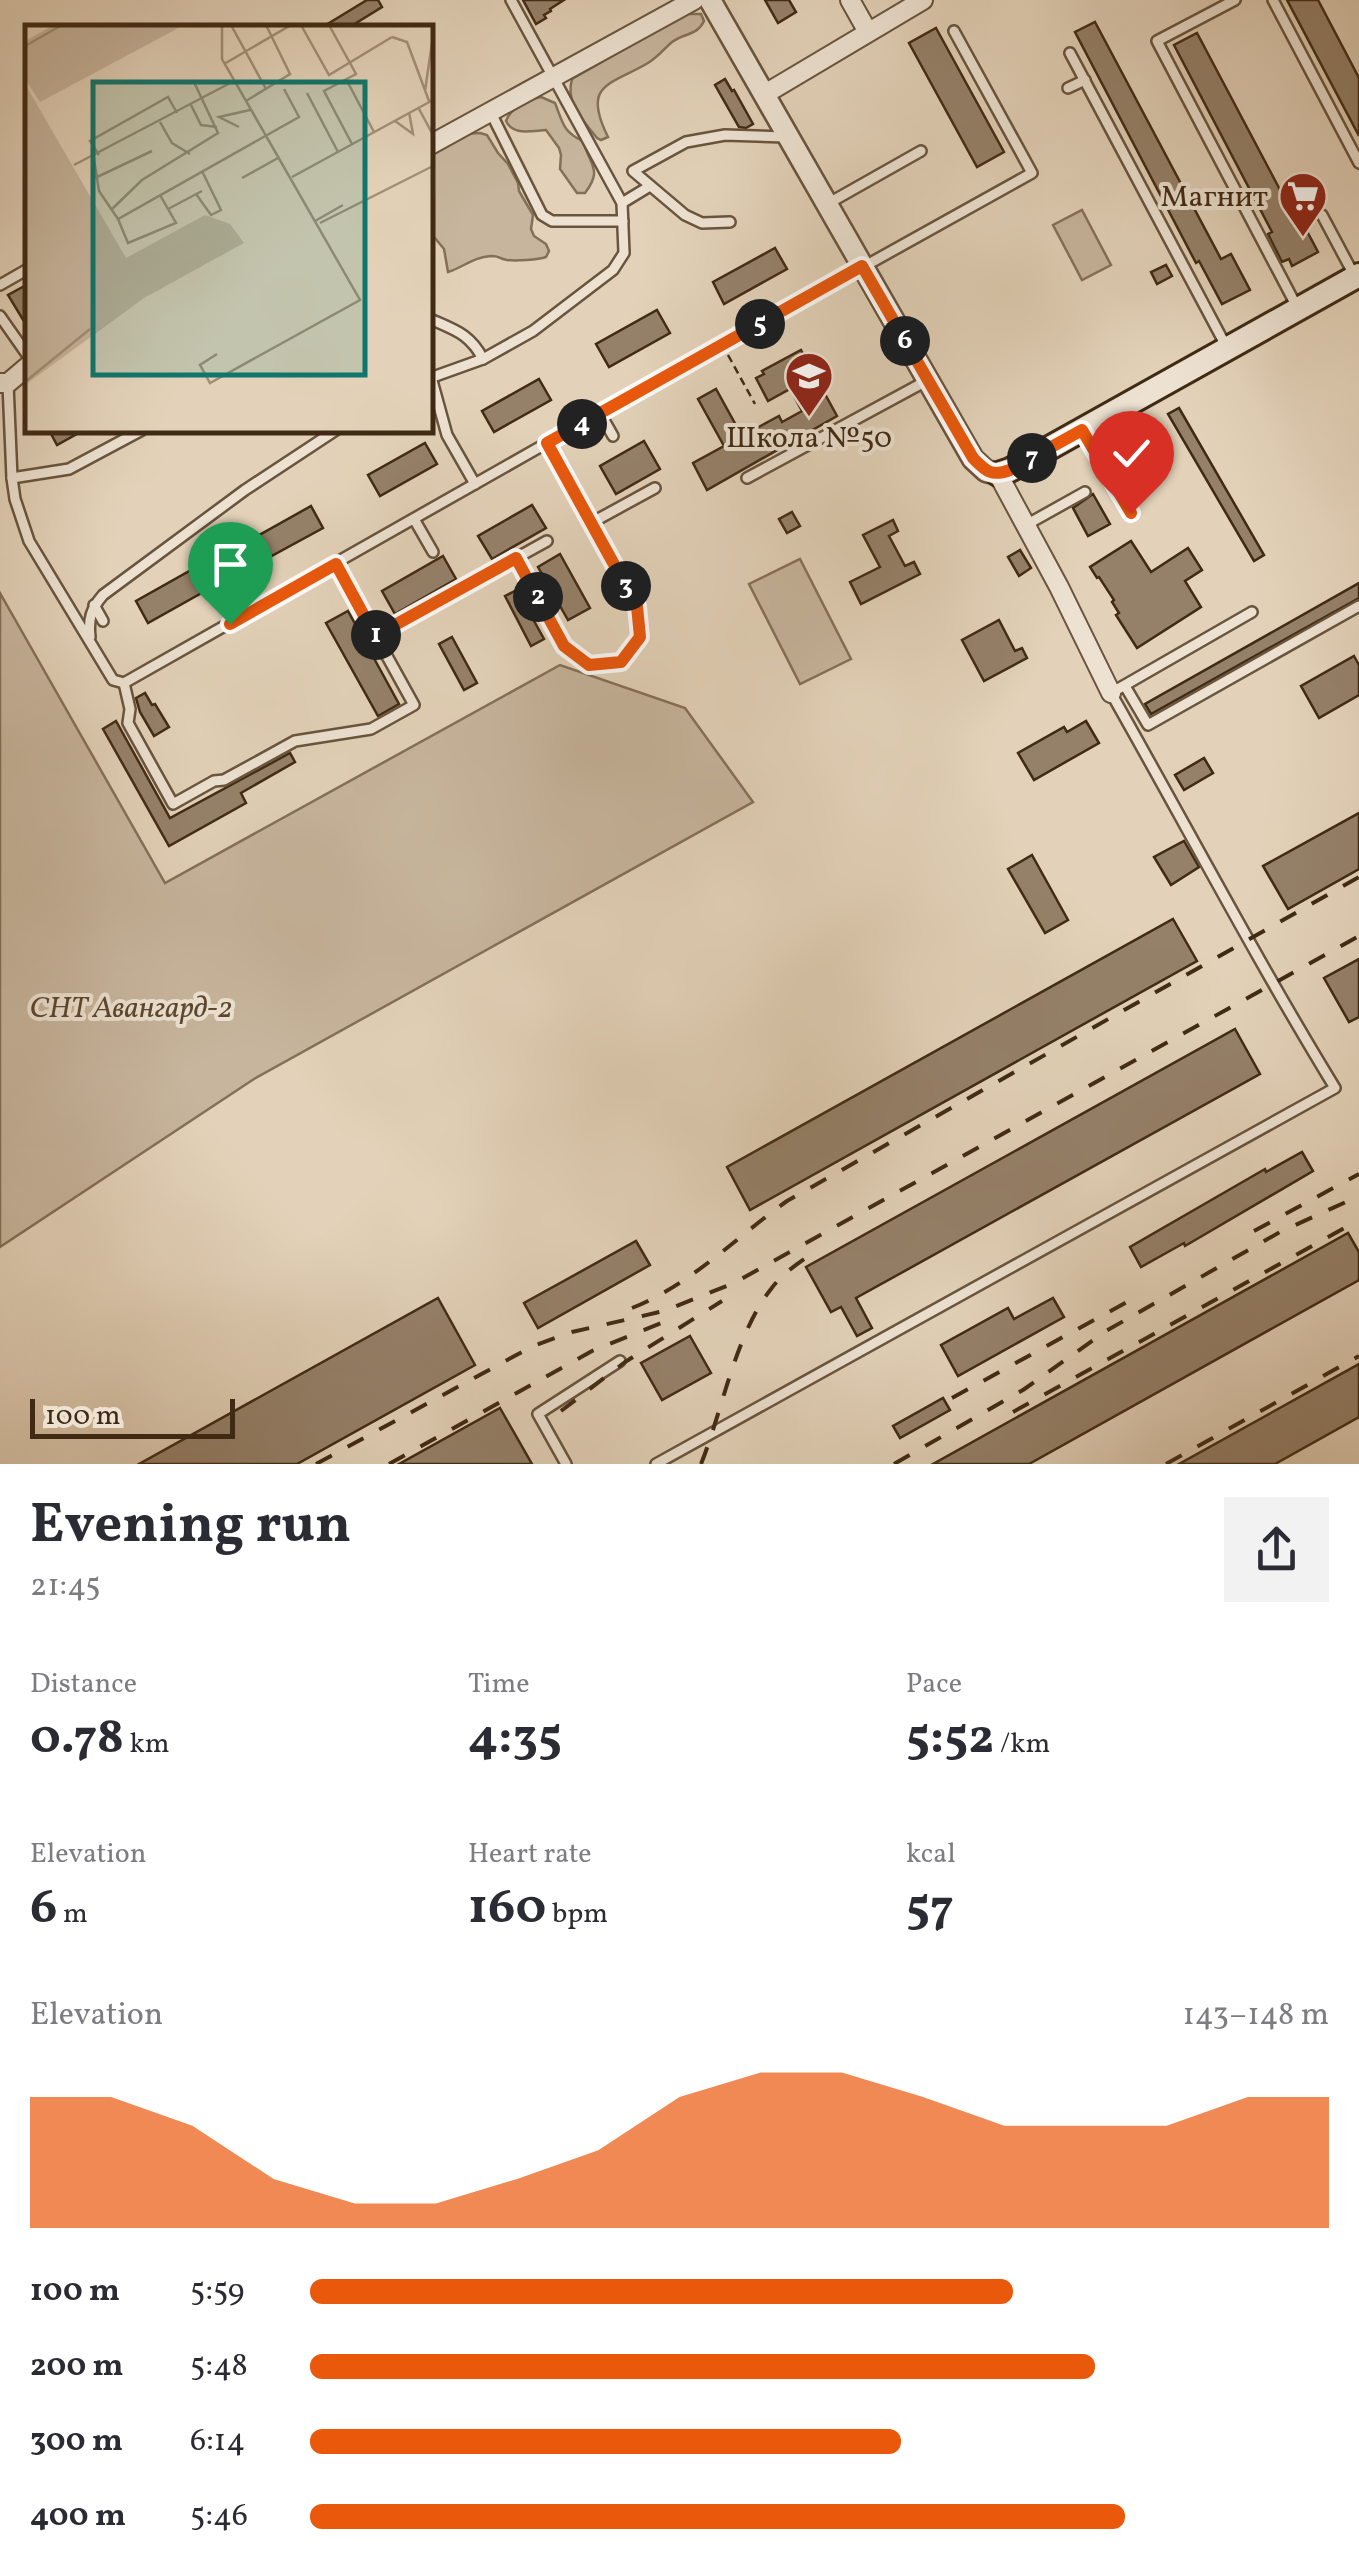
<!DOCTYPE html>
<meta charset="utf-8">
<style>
:root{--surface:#fff;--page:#f2f2f3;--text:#2b2b33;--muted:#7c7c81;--accent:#ea580c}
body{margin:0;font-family:Vollkorn,serif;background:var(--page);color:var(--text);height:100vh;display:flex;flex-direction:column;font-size:38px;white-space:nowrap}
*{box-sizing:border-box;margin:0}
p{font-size:32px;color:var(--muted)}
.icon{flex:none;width:55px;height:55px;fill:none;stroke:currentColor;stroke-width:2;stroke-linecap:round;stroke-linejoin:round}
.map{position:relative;height:1464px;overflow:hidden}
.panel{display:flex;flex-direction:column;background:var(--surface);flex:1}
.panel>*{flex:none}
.scale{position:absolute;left:30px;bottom:25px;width:205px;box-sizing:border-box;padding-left:10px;border:5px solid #402a14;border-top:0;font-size:28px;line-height:35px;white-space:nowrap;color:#402a14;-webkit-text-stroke:8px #ede2d2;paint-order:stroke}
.pin{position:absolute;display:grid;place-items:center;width:85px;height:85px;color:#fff;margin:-102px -42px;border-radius:50% 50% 50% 0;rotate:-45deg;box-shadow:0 0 10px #0007}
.pin .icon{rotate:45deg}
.km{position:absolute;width:50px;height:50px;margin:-25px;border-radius:50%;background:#222;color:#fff;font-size:28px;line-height:50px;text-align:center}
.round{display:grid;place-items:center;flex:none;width:105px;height:105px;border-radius:0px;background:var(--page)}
.headline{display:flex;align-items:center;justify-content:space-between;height:170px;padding:0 30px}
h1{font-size:55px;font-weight:700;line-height:75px}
.metrics{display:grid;grid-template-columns:repeat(3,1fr);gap:15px;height:170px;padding:10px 30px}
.metrics div{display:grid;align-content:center}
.metrics b{font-size:50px;font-weight:700}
.metrics small{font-size:28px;font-weight:400}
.metrics p{font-size:28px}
.chart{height:280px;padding:20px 30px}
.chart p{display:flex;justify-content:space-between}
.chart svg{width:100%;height:180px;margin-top:10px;fill:var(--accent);opacity:.7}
ul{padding:0 30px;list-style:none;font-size:32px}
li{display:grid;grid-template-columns:160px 120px 1fr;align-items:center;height:75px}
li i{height:25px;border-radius:12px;background:var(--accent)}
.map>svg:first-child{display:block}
.green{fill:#c7b59d;stroke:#847058;stroke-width:2.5}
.building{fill:#95816a;stroke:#402a14;stroke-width:2.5}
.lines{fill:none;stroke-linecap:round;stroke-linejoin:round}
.service-casing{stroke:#69543d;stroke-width:14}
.minor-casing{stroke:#69543d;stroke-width:22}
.tertiary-casing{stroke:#69543d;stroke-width:25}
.secondary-casing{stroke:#402a14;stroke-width:28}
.path{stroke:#402a14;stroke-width:2.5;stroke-dasharray:8 5;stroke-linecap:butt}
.service{stroke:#ede2d2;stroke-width:9}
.minor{stroke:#ede2d2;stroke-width:18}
.tertiary{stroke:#ede2d2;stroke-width:20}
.secondary{stroke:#ede2d2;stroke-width:22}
.rail{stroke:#402a14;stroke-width:4;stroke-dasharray:18 18;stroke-linecap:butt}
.route-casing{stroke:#fff;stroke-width:20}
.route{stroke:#ea580c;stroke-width:12}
.labels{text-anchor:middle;stroke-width:8;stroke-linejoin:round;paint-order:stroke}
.poi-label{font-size:30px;fill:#402a14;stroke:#ede2d2;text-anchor:end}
.park-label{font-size:30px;font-style:italic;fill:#5b462f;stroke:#ede2d2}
.inset-road{fill:none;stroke:#a28f77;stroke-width:2.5}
.view{fill:#0f766e;fill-opacity:0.15;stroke:#0f766e;stroke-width:5}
.inset-edge{fill:none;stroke:#402a14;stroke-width:5}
</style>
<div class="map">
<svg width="1359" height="1464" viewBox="0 0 1359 1464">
<rect width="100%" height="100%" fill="#e3d2b9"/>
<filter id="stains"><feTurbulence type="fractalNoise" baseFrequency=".002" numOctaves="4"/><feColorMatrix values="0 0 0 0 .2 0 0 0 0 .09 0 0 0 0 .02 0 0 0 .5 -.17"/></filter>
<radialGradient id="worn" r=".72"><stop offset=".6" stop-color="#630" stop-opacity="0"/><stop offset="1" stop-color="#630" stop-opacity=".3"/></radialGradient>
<g class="green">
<path d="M686,14H701L704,21C697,36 684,33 672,42C664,49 658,57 648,63C611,85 581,83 608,137L601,140L597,138C583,120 565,104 572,79Z"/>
<path d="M541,97L555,103C563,123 563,132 583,141C590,166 603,169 585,193H577L560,169L561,155L559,148L546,130C531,131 513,136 506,121C512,106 527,100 541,97Z"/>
<path d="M480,133L487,135L498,153L508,164L518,183L519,191L533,215L531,229L534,236L546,244L549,251L546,257C538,260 515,261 507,260C497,258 501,256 491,256C473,257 464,267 448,272L444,249L430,232V153L465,134Z"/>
<polygon points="1082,210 1111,265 1082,280 1053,225"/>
<polygon points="800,559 851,659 800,684 749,584"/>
<polygon points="0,593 165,883 560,665 685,708 753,802 254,1079 0,1247"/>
</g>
<g class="building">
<polygon points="367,0 378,0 382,7 348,28 321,28"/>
<polygon points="523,0 564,0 550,9 551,11 544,15 546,18 536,24"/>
<polygon points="765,0 789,0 796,12 778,23"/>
<polygon points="1287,0 1318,0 1359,78 1359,136"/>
<polygon points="1095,22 1221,259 1231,254 1250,290 1222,304 1199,261 1196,263 1075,32"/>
<polygon points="936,28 1004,152 977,167 909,43"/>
<polygon points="1197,33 1296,220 1300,218 1318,252 1292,266 1289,259 1282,262 1268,234 1272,232 1174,45"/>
<polygon points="725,79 732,91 734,90 753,124 746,128 739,127 715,85"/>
<polygon points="775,248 787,269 724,304 713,282"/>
<polygon points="1166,265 1172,276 1157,284 1151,272"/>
<polygon points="28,284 28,328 8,295"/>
<polygon points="657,310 670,333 609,367 596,344"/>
<polygon points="801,350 837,416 707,490 693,463 724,446 698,399 716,389 742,436 779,416 782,422 802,411 790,389 768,401 756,378 764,374 762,371"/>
<polygon points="539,379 551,400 494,432 482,411"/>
<polygon points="1179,408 1264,555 1254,561 1168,414"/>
<polygon points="49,430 84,430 57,445"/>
<polygon points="644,441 660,469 616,494 600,466"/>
<polygon points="425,443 437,464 380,496 368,475"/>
<polygon points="1093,494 1110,524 1088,536 1073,508"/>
<polygon points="532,505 546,528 492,559 478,536"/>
<polygon points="311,506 323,528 266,559 254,538"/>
<polygon points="792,512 800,526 787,533 779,519"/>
<polygon points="893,520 898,531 889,536 905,566 914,562 920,574 861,604 850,582 880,567 863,535"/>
<polygon points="1131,541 1151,572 1188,548 1202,570 1185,581 1201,607 1137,648 1116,615 1119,613 1112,602 1114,600 1099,577 1097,578 1090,567"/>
<polygon points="1020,550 1031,568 1019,576 1008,557"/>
<polygon points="560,554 590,608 568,620 538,567"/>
<polygon points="443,556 456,579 395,614 382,591"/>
<polygon points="193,569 196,574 205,569 214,586 148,623 136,601"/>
<polygon points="1359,583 1359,598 1151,714 1145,704"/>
<polygon points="517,590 544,639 531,646 505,596"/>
<polygon points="348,611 399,704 378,716 326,623"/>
<polygon points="999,620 1015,651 1022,648 1027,658 984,681 962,640"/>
<polygon points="452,637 477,683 464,690 439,644"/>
<polygon points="1354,656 1359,665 1359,695 1319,718 1301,686"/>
<polygon points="145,693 152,705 155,704 169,727 154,736 140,712 136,698"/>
<polygon points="116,721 170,818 290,753 295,762 241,793 246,803 169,846 103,729"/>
<polygon points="1086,721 1099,743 1034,780 1018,753 1064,727 1067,732"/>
<polygon points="1204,758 1213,773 1184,790 1175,775"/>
<polygon points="1359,813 1359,869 1288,909 1263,866"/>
<polygon points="1184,841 1199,867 1171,885 1154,857"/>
<polygon points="1032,855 1068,920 1045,933 1008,869"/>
<polygon points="1173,919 1197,961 750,1210 727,1167"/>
<polygon points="1359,959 1359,1017 1349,1022 1324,978"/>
<polygon points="1235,1029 1260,1074 856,1298 872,1328 857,1336 841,1307 831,1312 806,1267"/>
<polygon points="1302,1152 1313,1171 1185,1246 1184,1243 1141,1267 1130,1247 1265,1169 1266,1172"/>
<polygon points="1348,1233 1359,1252 1359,1280 1029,1464 933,1464"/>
<polygon points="636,1241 650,1265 538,1328 524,1303"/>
<polygon points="438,1298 475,1365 297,1464 139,1464"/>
<polygon points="1053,1298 1064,1317 958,1376 941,1345 1008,1308 1014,1319"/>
<polygon points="690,1336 711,1373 662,1400 641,1363"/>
<polygon points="1359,1364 1359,1417 1275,1464 1179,1464"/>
<polygon points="943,1398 950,1410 900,1438 893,1426"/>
<polygon points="500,1408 532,1464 399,1464"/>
</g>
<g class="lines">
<g class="service-casing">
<g id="service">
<polyline points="1235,0 1157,41 1297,307"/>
<polyline points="1273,0 1359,163"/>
<polyline points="1070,53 1226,346"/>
<polyline points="1068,88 1085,80"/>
<polyline points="491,113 542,215 552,221 623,221"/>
<polyline points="622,203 650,186"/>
<polyline points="829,203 921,151"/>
<polyline points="1322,215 1354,275"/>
<polyline points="730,222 702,223 685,215 633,171 686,142 725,135 786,137"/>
<polyline points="0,285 28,269"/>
<polyline points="0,316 28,356"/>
<path d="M430,319C455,330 470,334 483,359"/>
<polyline points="431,377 447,435 475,484"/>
<polyline points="430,378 483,359 533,331 613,270 624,253 622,203 511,0"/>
<polyline points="8,384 12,478 15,499 29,541 113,680 124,683 547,443 1032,173 954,31"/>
<polyline points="600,413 613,436"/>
<polyline points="1083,432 1131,513"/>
<polyline points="12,478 69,469 142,430"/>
<polyline points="747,478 928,380"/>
<polyline points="414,519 433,552"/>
<polyline points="591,523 655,488"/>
<polyline points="1026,525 1085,492"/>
<polyline points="516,558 564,646 589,665 621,662 641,637 637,606 547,443"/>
<polyline points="94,605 103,621"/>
<polyline points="375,636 547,541"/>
<path d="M90,637C88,619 91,609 103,595L245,490L336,430"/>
<polyline points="124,683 130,709 128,723 173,804 214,781 224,780 295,741 371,729 414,705 336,564"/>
<polyline points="1125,686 1148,725 1359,606"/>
<polyline points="566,1464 538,1414 620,1361"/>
<path d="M656,1464L1335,1088C1256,959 1186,825 1111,693L1252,612"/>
</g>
</g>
<g class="minor-casing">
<g id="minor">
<polyline points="850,0 868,32"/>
<polyline points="765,94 923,0"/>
<polyline points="430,145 694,0"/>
<polyline points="0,383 8,383 28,366"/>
<polyline points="998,474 1059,587 1111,693"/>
</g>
</g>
<g class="tertiary-casing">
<polyline id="tertiary" points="710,0 973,459 986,471 998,474"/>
</g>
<g class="secondary-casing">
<polyline id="secondary" points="998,474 1010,470 1359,275"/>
</g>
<polyline class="path" points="728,355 755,404"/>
<use href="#service" class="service"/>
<use href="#minor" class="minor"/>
<use href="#tertiary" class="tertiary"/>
<use href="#secondary" class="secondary"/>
<g class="rail">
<polyline points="1254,1231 1359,1174"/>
<path d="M632,1308C692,1284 735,1238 787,1201L1359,877"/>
<polyline points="952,1398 1136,1297"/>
<polyline points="561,1411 625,1362 722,1301"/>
<polyline points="1013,1412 1359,1220"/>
<polyline points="316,1464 533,1346 572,1332 664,1311 734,1283 1359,936"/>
<polyline points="389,1464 592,1351 664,1322"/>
<path d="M701,1464C723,1409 735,1335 771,1289C782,1274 798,1263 813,1253"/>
<polyline points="894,1464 1023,1390 1106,1331 1280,1232 1359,1196"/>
<polyline points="1166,1464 1359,1356"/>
</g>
</g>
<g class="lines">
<g class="route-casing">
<path id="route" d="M230,624L336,564L375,636L516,558L564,646L589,665L621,662L640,637L637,606L547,443L862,266L973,458C986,471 991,477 1010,470L1082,430L1131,513"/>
</g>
<use href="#route" class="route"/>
</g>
<defs>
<g id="supermarket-pin" transform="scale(2.5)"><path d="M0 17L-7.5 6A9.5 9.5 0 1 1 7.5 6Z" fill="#8f2418" stroke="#ede2d2"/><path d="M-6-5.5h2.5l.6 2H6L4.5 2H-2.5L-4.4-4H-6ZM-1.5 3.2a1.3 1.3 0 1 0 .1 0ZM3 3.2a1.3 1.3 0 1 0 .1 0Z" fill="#fff"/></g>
<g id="school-pin" transform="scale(2.5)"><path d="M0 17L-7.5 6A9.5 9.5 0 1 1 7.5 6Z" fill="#8f2418" stroke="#ede2d2"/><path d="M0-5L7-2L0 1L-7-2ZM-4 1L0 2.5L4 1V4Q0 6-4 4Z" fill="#fff"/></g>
</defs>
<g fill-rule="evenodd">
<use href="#supermarket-pin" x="1303" y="196"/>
<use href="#school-pin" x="809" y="376"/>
</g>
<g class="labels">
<g class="poi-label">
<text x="1268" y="206">Магнит</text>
<text x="809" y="447" text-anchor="middle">Школа №50</text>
</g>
<g class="park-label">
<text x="131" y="1017">СНТ Авангард-2</text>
</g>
</g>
<g transform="translate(25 25)">
<rect width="408" height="408" fill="#e3d2b9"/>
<path d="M29,0H159L15,77L0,54V16ZM0,59L101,233L180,190L205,199L219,218L119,273L0,360Z" fill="#c7b59d"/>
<path class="inset-road" d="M206,0L241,64M276,0L304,50L367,12M304,0L331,49L299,66L327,119M367,12L382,17L404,76M0,21L37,0M199,39L266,0M321,54L349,107M400,66L408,11M282,68L313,127M221,76L265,49L241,0M166,80L176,100L192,102M393,82L408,110M370,96L388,109L384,87M135,97L147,118L165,129M214,102L194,92L225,85M74,130L65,116L143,72L152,88M69,134L74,166L93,194L274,92L259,64M49,140L209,56M267,152L408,75M70,153L127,126M217,153L253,133M171,169L186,190L196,185L177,146M143,184L177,166M86,185L117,155L193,108L168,55M93,194L103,218L151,198L135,170M290,196L318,180M295,198L408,141M192,329L175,340L185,358L335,275L197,34V0M0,357L65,304"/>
<path class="view" d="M68,57H340V350H68Z"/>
<rect width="408" height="408" class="inset-edge"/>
</g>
<rect width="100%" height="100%" filter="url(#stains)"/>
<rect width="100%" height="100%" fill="url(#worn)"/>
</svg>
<div class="scale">100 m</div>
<div class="pin" style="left:230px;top:624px;background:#1e9e55"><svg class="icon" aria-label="arrive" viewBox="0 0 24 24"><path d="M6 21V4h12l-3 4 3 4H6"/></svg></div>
<div class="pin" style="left:1131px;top:513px;background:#d93025"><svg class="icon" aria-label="check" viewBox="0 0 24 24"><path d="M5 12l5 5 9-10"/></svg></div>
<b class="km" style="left:376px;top:635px">1</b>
<b class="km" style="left:538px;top:597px">2</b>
<b class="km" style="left:626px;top:586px">3</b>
<b class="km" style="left:582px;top:424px">4</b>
<b class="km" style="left:760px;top:324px">5</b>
<b class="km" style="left:905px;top:341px">6</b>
<b class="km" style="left:1032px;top:458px">7</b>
</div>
<section class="panel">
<div class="headline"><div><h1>Evening run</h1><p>21:45</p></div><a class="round"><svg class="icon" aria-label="share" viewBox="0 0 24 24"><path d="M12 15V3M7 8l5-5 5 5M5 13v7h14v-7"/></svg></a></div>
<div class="metrics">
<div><p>Distance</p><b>0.78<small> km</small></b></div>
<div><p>Time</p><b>4:35</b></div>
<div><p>Pace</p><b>5:52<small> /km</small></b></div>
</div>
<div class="metrics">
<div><p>Elevation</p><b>6<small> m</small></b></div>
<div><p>Heart rate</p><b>160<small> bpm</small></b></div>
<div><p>kcal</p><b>57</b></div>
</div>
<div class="chart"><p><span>Elevation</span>143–148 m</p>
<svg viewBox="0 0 160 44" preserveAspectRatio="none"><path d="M0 44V12L10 12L20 19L30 32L40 38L50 38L60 32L70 25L80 12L90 6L100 6L110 12L120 19L130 19L140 19L150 12L160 12V44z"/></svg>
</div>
<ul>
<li><b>100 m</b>5:59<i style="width:69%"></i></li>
<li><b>200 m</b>5:48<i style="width:77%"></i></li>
<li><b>300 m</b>6:14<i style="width:58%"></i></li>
<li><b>400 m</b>5:46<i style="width:80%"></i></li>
</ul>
</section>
